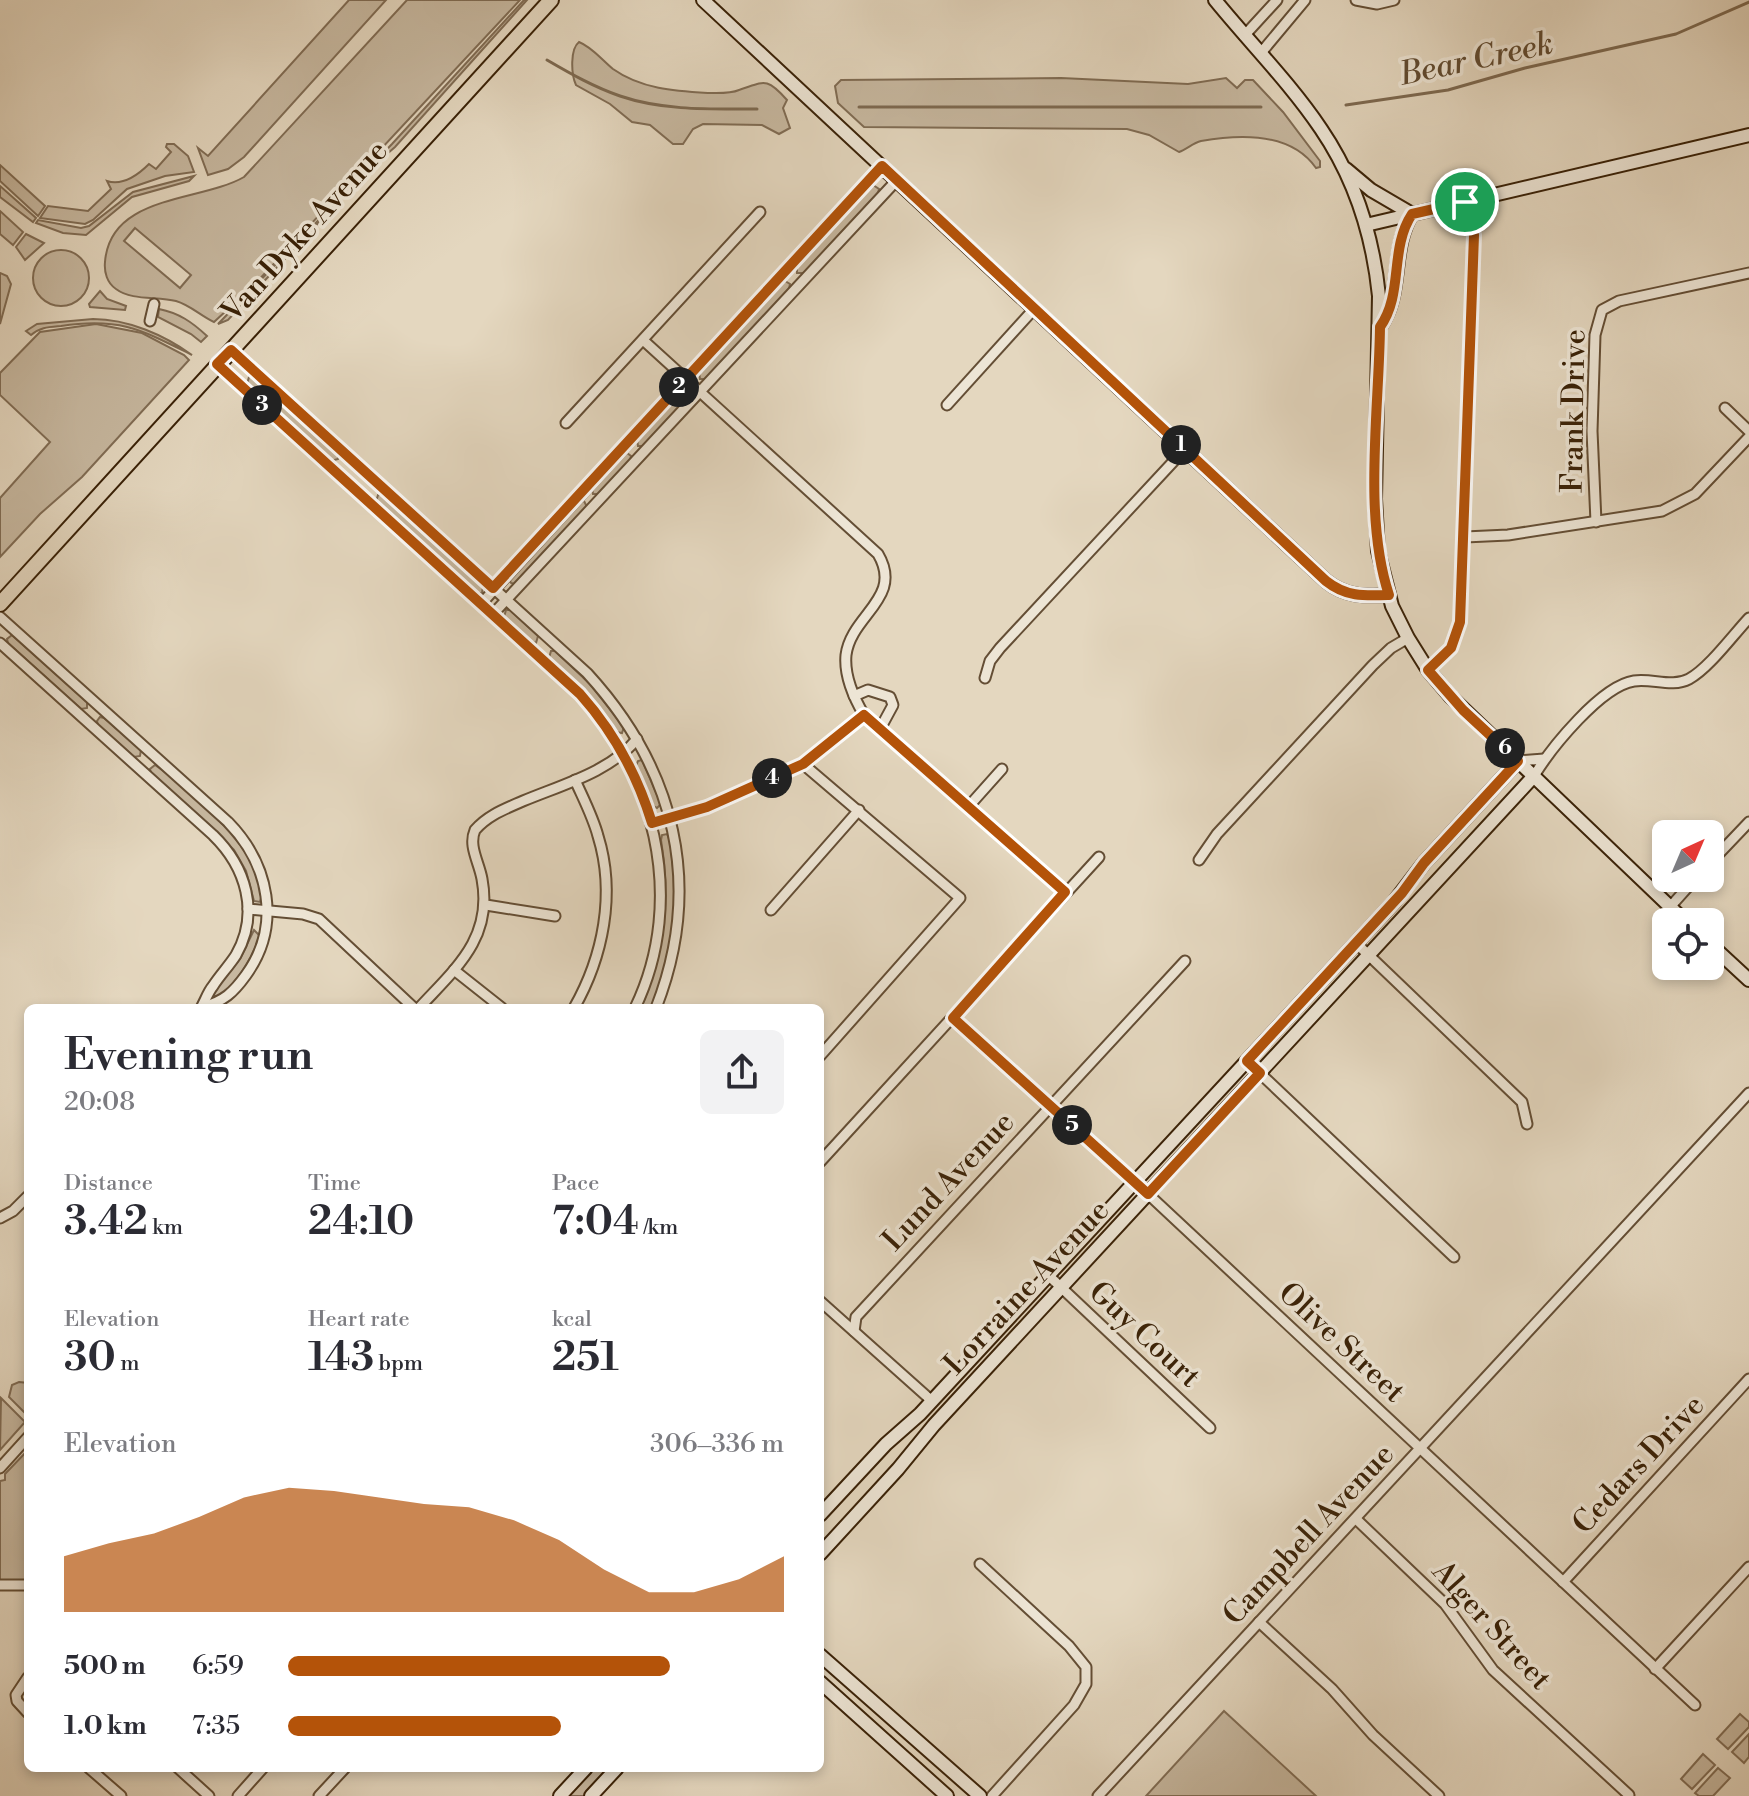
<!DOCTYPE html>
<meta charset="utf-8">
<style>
:root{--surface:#fff;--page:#f2f2f3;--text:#2b2b33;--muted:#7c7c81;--accent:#b45309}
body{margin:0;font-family:"Libre Bodoni",serif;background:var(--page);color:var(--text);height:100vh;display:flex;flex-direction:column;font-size:30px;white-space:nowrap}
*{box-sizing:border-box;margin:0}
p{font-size:26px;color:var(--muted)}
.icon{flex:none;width:44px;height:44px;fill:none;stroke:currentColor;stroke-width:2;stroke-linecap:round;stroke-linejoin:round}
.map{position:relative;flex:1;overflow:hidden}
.drawer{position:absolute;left:24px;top:1004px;width:800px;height:768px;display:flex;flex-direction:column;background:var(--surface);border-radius:12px;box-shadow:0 4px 12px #0003}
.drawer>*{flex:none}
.needle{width:52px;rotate:44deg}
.controls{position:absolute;left:1652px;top:820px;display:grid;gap:16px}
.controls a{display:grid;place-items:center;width:72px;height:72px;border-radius:12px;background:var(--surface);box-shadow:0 4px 12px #0003;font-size:40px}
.pin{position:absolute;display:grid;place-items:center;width:68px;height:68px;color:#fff;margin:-34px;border:4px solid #fff;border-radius:50%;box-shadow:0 2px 8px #0007}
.km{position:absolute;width:40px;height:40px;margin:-20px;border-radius:50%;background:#222;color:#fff;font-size:22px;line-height:40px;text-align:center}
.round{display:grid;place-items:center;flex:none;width:84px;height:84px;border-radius:12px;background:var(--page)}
.headline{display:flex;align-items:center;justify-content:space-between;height:136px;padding:0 40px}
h1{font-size:44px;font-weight:600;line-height:60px}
.metrics{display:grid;grid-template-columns:repeat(3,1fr);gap:12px;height:136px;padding:8px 40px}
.metrics div{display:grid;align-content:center}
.metrics b{font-size:40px;font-weight:600}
.metrics small{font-size:22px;font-weight:400}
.metrics p{font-size:22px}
.chart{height:224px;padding:16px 40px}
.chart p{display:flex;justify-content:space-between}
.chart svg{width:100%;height:144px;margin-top:8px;fill:var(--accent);opacity:.7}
ul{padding:0 40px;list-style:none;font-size:26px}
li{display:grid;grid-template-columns:128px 96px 1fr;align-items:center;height:60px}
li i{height:20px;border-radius:10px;background:var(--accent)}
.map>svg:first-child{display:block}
.green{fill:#c7b8a0;stroke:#806c54;stroke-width:2;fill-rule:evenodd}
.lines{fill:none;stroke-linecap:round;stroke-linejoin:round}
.stream{stroke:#7d6950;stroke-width:3}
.street-casing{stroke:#644e35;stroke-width:13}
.secondary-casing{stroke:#392107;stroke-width:16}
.primary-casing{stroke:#392107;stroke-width:18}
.street{stroke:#ede5d5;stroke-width:9}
.secondary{stroke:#ede5d5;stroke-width:12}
.primary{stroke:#e4d7bf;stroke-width:14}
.route-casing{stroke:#fff;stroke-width:16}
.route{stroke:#b45309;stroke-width:10}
.labels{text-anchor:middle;stroke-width:7;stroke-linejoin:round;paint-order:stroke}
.street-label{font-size:30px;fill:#392107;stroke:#ede5d5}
.water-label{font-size:32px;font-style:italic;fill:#614b31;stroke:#ede5d5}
</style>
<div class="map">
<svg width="1749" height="1796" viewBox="0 0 1749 1796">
<rect width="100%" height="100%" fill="#e4d7bf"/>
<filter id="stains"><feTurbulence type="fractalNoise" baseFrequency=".0025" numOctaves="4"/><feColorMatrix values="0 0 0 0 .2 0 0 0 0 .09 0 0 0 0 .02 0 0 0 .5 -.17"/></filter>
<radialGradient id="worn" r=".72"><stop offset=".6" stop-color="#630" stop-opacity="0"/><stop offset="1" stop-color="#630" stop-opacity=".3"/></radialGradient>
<g class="green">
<polygon points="349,0 386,0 244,157 228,169 208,175 198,148 208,156"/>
<path d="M407,0H520L254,285L214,322C201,316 190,305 176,301C157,296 132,301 116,289C107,283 104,272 105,262C110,194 201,202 244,177ZM135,228L191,275L180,288L124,241Z"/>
<polygon points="524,0 527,0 395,147 364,174 228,320 218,324 392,144"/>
<path d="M579,42C592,47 602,60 613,69C641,89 675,91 708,93C718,93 730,94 739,90C764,82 766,76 787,100L783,108L790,128L779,134L762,125L703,124L693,129L683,144H673L650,125L632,122L610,104L576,85C571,74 570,49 579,42Z"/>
<path d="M1061,78L1188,84L1226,78L1237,88L1245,80H1253L1283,112L1320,161V167L1316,168C1291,132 1240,134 1201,141C1193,143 1187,149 1179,152L1149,135L1127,129L864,127L838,103L835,86L841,80Z"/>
<path d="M167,144H174L188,156L194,172L165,176L127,189L93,220L85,224L40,218L48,206L88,211L111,189L107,181C123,186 138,175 149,164L156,169L171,152L166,147Z"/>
<polygon points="0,165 45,206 38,216 0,181"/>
<polygon points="194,176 189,181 132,197 86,235 63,233 36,223 38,220 81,228 89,226 133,192"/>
<polygon points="873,185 879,189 878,193 804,273 797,273 797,267"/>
<polygon points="0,186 36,218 33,222 0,197"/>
<polygon points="0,211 23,232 13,245 0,234"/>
<polygon points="26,234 44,243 25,260 16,247"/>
<circle cx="61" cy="278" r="28"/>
<polygon points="0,273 7,276 11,284 0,324"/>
<polygon points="785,281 790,284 789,289 706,379 700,379 699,372"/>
<polygon points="100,291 107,299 126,306 125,310 90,307 89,304"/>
<path d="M159,309C179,313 192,322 207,336L201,342L191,334L158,317Z"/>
<path d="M93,319C128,319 164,335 192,355C142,330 120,317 61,326C49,327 40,327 31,335L26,331L37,324Z"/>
<polygon points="96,324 142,333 184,355 189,360 82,477 40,514 0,557 0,498 50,442 0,395 0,373 40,332"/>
<polygon points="249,377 253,377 338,454 338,459 331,461 247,384"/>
<polygon points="681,393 686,396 686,400 645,446 638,446 637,439"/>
<polygon points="627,453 631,456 630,461 599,494 593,494 592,488"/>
<polygon points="378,495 383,495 483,586 482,593 477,593 376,502"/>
<polygon points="584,501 587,507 515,584 511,583 509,579 580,502"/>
<polygon points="506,610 510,610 538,636 536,643 532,642 504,617"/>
<polygon points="12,635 87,702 87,708 81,709 8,643 7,639"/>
<polygon points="551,651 555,651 589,683 624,727 622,733 616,732 583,690 549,658"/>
<polygon points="100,717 104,718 141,750 140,756 134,757 98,725 97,721"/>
<polygon points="642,760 661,804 657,808 653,806 636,766 638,761"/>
<path d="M155,765C185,785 275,863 260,902L254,901L246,871L234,850L151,773L150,769Z"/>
<path d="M667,834C671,841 671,849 672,858C679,908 671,961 651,1008H641C664,955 671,897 661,840L662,835Z"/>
<path d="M254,930L260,936C251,961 239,978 221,997L217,998L214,995V990L240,959Z"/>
<polygon points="19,1382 28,1383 28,1416 9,1397 12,1385"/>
<polygon points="1,1398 25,1422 0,1450"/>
<polygon points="28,1450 28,1582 0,1582 0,1481 5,1480 5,1474"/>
<polygon points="1224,1711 1316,1796 1146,1796"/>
<polygon points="1740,1714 1749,1722 1749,1727 1728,1749 1717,1739"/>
<polygon points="1749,1734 1749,1757 1744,1763 1732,1752"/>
<polygon points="1703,1754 1715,1765 1692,1789 1681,1779"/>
<polygon points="593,1768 610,1768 584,1796 567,1796"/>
<polygon points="1718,1768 1730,1778 1713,1796 1699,1796 1695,1793"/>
</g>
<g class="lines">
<g class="stream">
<path d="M547,60C571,74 594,87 620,96C664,111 712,109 757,109"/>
<polyline points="1346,105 1448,90 1525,68 1676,34 1749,2"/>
<polyline points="859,107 1261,107"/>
</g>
<g class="street-casing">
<g id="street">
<polyline points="1356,0 1377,4 1394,0"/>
<polyline points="1244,36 1277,0"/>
<polyline points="1260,54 1305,0"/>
<polyline points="150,321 154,304"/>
<path d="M643,340L878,554C904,598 851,615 846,655C844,676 854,698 864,715L1065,892"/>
<path d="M231,350L587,673C675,769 704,885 656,1008"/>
<path d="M217,364L570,684C654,767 688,898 635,1008"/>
<polyline points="947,405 1034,309"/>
<polyline points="1725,408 1749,431"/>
<polyline points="566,423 760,212"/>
<polyline points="1596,522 1592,431 1595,335 1602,310 1619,301 1749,273"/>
<polyline points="1465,537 1508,535 1662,511 1695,494 1749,437"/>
<polyline points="481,604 882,166"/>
<polyline points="493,614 897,180"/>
<path d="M0,617L228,822C269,864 282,925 246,975C233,993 224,1001 203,1007"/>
<path d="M0,643L213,835C246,867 260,913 236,955C229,966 220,975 213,986C208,992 205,1001 201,1008"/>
<polyline points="1428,670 1451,648 1460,622 1474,235 1465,202"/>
<polyline points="985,678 990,661 1000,648 1185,449"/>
<polyline points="854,696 868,690 890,697 893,705 880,729"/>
<polyline points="1518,761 1544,759"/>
<polyline points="803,764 960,898 820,1056"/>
<path d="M1534,776C1551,748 1601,686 1634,681C1652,678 1672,688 1689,679C1709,668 1733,635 1749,618"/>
<polyline points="969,806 1002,769"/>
<polyline points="652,823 707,807 803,764 864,715"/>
<polyline points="1199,860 1217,834 1373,665 1391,648 1408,638"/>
<polyline points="1710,863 1749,822"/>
<polyline points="486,905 555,916"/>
<polyline points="1670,907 1696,878"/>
<polyline points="248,909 303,914 319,919 414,1008"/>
<polyline points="771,910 859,810"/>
<polyline points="1356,943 1522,1102 1527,1124"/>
<polyline points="454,970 502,1008"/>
<path d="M419,1008C456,968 493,938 482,879C479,862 468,846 475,830C488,815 505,809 523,801C561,785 610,772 637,739"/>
<path d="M574,1008C603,957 616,894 598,836C593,817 583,798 575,780"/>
<polyline points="953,1018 1148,1194 1695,1705"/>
<polyline points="1247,1061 1454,1257"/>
<polyline points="820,1162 1099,857"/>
<polyline points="0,1218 13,1211 28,1196"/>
<polyline points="1048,1275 1210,1428"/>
<polyline points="820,1301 932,1401"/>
<polyline points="854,1331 856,1317 1185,961"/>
<polyline points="0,1468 28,1437"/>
<polyline points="1356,1519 1445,1604 1493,1670 1629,1795"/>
<polyline points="980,1564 1069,1646 1086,1667 1086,1684 1074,1705 992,1796"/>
<polyline points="1563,1582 1749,1379"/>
<polyline points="0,1585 28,1585"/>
<polyline points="1259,1622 1332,1689 1373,1735 1439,1796"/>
<polyline points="1655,1669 1749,1567"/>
<polyline points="28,1677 16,1695 17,1701 28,1713"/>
<polyline points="89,1768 121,1796"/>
<polyline points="178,1768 209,1796"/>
<polyline points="238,1796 263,1768"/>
<polyline points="319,1796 345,1768"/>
<polyline points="1098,1796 1749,1093"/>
</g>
</g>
<g class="secondary-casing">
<g id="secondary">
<path d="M703,0L1326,581C1346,597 1364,596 1389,595"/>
<path d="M1215,0C1250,43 1290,83 1321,129C1355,179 1373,237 1379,296L1375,499L1378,551L1392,606L1408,638L1428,670L1451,697L1686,922"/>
<polyline points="1346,169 1371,190 1412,214"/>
<polyline points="1366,225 1749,135"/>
<path d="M1380,327C1404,293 1390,249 1412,214"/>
<polyline points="1710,944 1749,980"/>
<polyline points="820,1515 886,1444 920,1414 1394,902 1424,863 1518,761"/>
<polyline points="820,1554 898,1469 934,1425 1534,776"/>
<polyline points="820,1655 980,1796"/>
<polyline points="820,1682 947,1796"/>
<polyline points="560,1796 586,1768"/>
<polyline points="591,1796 617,1768"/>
</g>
</g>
<g class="primary-casing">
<polyline id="primary" points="0,604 551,0"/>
</g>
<use href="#street" class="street"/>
<use href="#secondary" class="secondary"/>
<use href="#primary" class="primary"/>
</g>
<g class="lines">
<g class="route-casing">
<path id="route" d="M882,166L1326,581C1346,597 1364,596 1389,595C1363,516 1379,411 1380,327C1404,293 1389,249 1412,214L1465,202L1474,235L1460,622L1451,648L1428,670L1463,710L1518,761L1424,863L1402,893L1247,1061L1260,1073L1148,1194L953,1018L1065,892L864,715L803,764L707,807L652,823C637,774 614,732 580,694L217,364L231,350L493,588Z"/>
</g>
<use href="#route" class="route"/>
</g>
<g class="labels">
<g class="street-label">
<text transform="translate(304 231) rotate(-48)" y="10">Van Dyke Avenue</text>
<text transform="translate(1573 411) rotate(-89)" y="10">Frank Drive</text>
<text transform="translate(948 1181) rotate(-47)" y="10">Lund Avenue</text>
<text transform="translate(1026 1287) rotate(-47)" y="10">Lorraine Avenue</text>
<text transform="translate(1145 1334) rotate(43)" y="10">Guy Court</text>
<text transform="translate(1342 1342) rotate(43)" y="10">Olive Street</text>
<text transform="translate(1638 1464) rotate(-47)" y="10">Cedars Drive</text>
<text transform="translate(1308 1534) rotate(-47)" y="10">Campbell Avenue</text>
<text transform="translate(1492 1625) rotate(48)" y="10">Alger Street</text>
</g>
<g class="water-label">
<text transform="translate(1476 58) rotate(-12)" y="11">Bear Creek</text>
</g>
</g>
<rect width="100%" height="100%" filter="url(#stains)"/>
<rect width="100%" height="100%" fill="url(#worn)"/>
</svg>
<div class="controls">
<a><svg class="needle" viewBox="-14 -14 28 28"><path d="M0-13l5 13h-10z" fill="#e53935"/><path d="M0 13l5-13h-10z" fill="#7c7c81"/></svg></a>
<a><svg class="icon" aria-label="locate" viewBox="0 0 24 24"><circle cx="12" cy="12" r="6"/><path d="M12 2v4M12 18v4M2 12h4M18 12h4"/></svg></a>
</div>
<div class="pin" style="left:1465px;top:202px;background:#1e9e55"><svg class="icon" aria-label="arrive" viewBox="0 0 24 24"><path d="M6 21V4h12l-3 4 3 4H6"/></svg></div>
<b class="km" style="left:1181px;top:445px">1</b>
<b class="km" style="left:679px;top:387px">2</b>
<b class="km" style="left:262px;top:405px">3</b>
<b class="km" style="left:772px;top:778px">4</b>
<b class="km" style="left:1072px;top:1125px">5</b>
<b class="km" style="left:1505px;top:748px">6</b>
<section class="drawer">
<div class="headline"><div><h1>Evening run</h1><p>20:08</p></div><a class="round"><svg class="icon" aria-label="share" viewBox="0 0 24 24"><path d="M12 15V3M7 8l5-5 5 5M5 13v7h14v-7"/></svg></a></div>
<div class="metrics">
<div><p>Distance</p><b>3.42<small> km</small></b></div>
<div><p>Time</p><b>24:10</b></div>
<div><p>Pace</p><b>7:04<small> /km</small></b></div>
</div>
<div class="metrics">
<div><p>Elevation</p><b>30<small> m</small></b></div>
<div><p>Heart rate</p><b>143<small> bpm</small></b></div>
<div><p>kcal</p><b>251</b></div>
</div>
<div class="chart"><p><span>Elevation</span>306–336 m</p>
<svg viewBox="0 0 160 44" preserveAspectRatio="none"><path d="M0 44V27L10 23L20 20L30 15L40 9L50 6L60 7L70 9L80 11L90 12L100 16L110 22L120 31L130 38L140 38L150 34L160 27V44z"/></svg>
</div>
<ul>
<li><b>500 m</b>6:59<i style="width:77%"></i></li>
<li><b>1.0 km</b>7:35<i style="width:55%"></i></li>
</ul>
</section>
</div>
